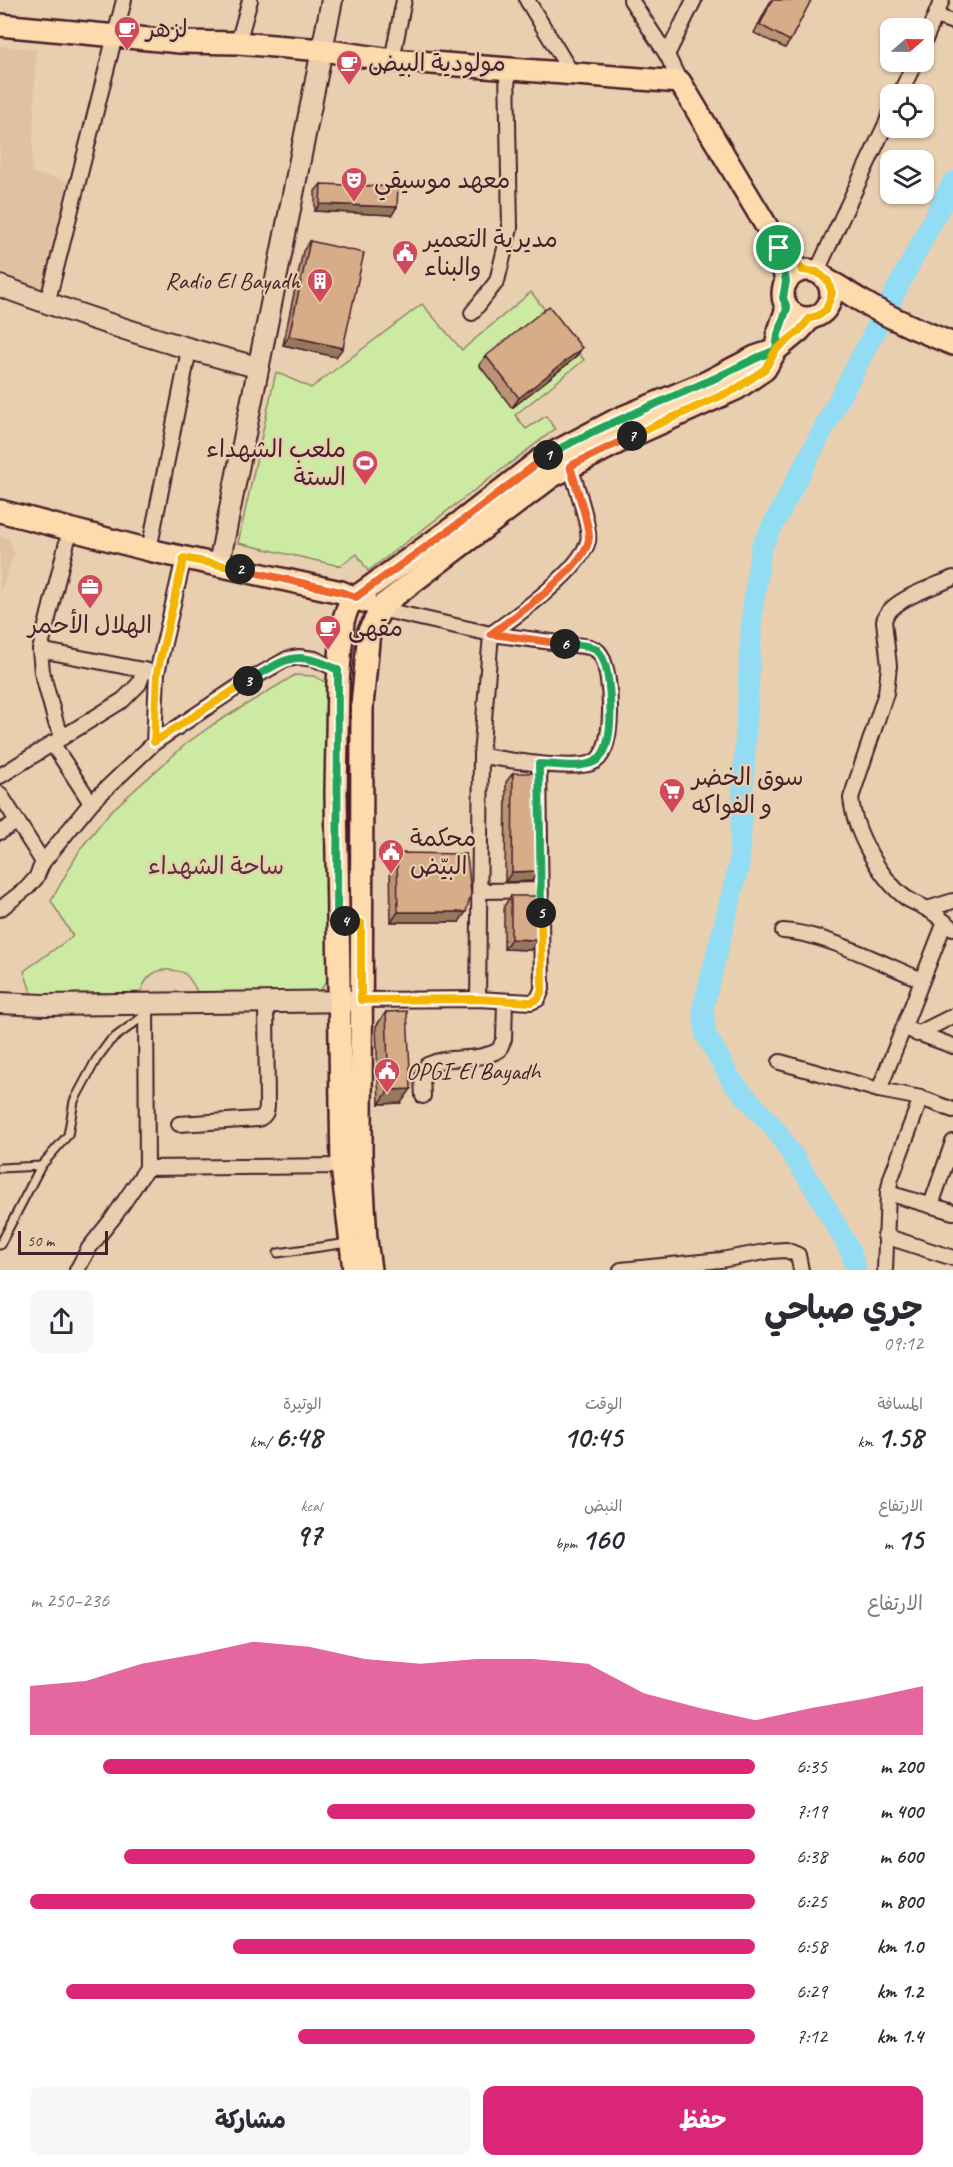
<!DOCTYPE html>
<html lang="ar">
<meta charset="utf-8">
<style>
:root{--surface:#fff;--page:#f7f7f7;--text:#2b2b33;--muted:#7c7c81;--accent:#db2777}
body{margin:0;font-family:Caveat,"Playpen Sans Arabic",sans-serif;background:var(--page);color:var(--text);direction:rtl;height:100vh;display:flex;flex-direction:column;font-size:22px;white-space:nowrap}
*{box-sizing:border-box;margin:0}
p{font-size:20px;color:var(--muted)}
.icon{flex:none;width:33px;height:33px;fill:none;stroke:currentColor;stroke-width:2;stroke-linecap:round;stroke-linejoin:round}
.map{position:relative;height:1270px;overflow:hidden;direction:ltr}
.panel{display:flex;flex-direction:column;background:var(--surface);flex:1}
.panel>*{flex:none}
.needle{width:39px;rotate:70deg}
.buttons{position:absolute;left:880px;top:18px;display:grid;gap:12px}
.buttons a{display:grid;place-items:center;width:54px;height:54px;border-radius:12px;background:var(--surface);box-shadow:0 2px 4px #0004;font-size:30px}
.scale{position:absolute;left:18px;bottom:15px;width:90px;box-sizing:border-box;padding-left:6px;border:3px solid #4a1f2b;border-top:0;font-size:16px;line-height:21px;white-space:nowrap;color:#4a1f2b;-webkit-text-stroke:4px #e8cfb0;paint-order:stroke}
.pin{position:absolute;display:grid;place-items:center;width:51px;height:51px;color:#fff;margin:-26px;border:3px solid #fff;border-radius:50%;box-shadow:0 2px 6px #0007}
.km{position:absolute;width:30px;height:30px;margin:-15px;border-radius:50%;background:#222;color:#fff;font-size:16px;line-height:30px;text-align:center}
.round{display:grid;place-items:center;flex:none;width:63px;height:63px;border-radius:12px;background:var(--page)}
.head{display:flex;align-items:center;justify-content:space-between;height:102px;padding:0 30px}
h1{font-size:33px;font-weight:700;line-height:45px}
.figures{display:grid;grid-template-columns:repeat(3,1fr);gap:9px;height:102px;padding:6px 30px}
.figures div{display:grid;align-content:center}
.figures b{font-size:30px;font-weight:700}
.figures small{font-size:16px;font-weight:400}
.figures p{font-size:16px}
.chart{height:168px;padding:12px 30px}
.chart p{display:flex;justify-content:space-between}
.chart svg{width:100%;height:108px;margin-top:6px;fill:var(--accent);opacity:.7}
.button{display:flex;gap:12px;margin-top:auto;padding:12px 30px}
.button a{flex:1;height:69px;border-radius:12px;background:var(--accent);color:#fff;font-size:24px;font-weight:700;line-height:69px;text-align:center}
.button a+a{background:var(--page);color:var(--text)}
ul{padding:0 30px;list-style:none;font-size:20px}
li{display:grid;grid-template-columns:96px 72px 1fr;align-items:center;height:45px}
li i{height:15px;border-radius:8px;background:var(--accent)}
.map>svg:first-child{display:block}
.built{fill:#e0c1a2}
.green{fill:#cdeaa2;stroke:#8c8466;stroke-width:1.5}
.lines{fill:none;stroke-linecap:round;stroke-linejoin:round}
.river{stroke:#92ddf3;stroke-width:21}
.lane-casing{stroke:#4a1f2b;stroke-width:11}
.street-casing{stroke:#4a1f2b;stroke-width:18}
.secondary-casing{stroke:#4a1f2b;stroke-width:24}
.primary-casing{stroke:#4a1f2b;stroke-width:26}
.lane{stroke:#e8cfb0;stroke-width:7}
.street{stroke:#e8cfb0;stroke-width:14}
.secondary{stroke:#e8cfb0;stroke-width:20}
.primary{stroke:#fedbac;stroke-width:21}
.wall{fill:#b99475;stroke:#4a1f2b;stroke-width:1.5}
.shaded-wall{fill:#96785f;stroke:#4a1f2b;stroke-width:1.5}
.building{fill:#d7ac88;stroke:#4a1f2b;stroke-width:1.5}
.split-1-casing{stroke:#fff;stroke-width:12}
.split-2-casing{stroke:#fff;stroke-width:12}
.split-3-casing{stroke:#fff;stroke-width:12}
.split-4-casing{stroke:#fff;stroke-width:12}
.split-5-casing{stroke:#fff;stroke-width:12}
.split-6-casing{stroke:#fff;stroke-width:12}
.split-7-casing{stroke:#fff;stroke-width:12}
.split-8-casing{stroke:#fff;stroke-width:12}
.split-1{stroke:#22a559;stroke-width:8}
.split-2{stroke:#f0652b;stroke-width:8}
.split-3{stroke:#f5b400;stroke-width:8}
.split-4{stroke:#22a559;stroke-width:8}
.split-5{stroke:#f5b400;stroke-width:8}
.split-6{stroke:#22a559;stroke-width:8}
.split-7{stroke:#f0652b;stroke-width:8}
.split-8{stroke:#f5b400;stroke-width:8}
.labels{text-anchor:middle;stroke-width:4.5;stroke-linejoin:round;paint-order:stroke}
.poi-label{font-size:24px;fill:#4a1f2b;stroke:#e8cfb0;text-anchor:start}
.park-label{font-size:24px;fill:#573337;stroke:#e8cfb0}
</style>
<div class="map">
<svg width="953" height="1270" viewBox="0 0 953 1270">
<rect width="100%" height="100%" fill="#e8cfb0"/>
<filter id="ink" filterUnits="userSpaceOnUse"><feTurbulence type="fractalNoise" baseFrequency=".0167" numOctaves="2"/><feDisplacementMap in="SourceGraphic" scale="12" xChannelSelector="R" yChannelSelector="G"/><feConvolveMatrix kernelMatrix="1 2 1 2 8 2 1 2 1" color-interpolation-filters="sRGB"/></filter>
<g filter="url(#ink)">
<g class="built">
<polygon points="0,46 36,49 32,173 75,183 45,296 0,280"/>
<polygon points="0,536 8,538 14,552 0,594"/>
</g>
<g class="green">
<polygon points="531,292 584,360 515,415 526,429 546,416 555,429 368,571 357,554 340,566 238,543 276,372 311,388 422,304 462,350"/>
<path d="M295,675L314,676L327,683L331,705L328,779L327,981L319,992L198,994C195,987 191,979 185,974C182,971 176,971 171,970C152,968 144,980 139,997L100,993L32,995L24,971L73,936L51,901L81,848L110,812L187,743L214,724Z"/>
</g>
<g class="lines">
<polyline class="river" points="856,1270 850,1250 817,1192 775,1129 732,1081 706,1035 703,1008 739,865 752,615 761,548 953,182"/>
<g class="lane-casing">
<g id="lane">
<polyline points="0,1168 41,1166"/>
<polyline points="0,1245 41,1166 68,1135 74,1101 96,1060 110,1041 145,1015"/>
<polyline points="278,1253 348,1243"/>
</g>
</g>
<g class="street-casing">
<g id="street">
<polyline points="527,0 572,74"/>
<polyline points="631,0 667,55 680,82"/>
<polyline points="936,16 953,22"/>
<polyline points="924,42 942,0"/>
<polyline points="238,43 250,0"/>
<polyline points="667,55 694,0"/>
<polyline points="392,60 404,0"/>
<polyline points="900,94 915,62"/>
<polyline points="817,271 891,113"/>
<polyline points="47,304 124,0"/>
<polyline points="472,313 497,281 510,228 507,69"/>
<polyline points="149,550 189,350"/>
<path d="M953,578C934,587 888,600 884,621L889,666L886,693L851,798C854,830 879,878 906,898C912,902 920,905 927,909C936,914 944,922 953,928"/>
<path d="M380,609L491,634L590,647C595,649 598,650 601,655C612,674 617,754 592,763C568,771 507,759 481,756"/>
<polyline points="40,650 153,672"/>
<polyline points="63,737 56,723 42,672 40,650 70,530"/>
<polyline points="52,743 91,803"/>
<polyline points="154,743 157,673 184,557"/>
<polyline points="0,776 123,700 139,684 144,670"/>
<polyline points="0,794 43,862"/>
<polyline points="0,832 17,822"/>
<polyline points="480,891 540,890"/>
<polyline points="0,909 27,888 36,878 43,862 91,803 154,743 239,686 287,659 299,657 315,659 338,670"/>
<polyline points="927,909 953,901"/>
<path d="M783,931C824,933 883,964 922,980"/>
<path d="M478,999L481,756L491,634C516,616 580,571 588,541C591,529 573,473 567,460"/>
<polyline points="361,1000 478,999 531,1002 538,999 542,989 539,764"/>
<polyline points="904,1028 953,1046"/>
<polyline points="917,1034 953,1016"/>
<polyline points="780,1062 879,1090 921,1098 953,1110"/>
<polyline points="879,1090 945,922"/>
<path d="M423,1096L422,1078L427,1065C450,1054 477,1063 499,1050L504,1039L505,1001"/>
<path d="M179,1124L258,1119C266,1116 267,1111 267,1104L266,1003"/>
<polyline points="147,1168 342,1166"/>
<polyline points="888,1193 953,1212"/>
<polyline points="931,1205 953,1142"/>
<polyline points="885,1236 953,1258"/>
<polyline points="77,1270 89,1248 113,1218 147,1168 146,1004"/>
<polyline points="621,1270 721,1260 770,1251 786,1250 798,1255 801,1270"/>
<polyline points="885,1270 888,1193 891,1178 921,1098"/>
</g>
</g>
<g class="secondary-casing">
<g id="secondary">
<path d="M0,286C84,317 170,345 257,367"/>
<polyline points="219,564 332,0"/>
<polyline points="0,1003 43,1005 355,1001"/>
</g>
</g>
<g class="primary-casing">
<g id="primary">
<polyline points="0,25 180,42 238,43 322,50 392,60 680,82 779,247 786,281"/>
<circle cx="807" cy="294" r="24"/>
<path d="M828,281C840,286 849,294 860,300C889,318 921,331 953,344"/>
<polyline points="0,511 149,550 341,592 366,602"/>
<polyline points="354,1270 342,1166 336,794 338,682 343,621 348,607 356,597 462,521 540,460 616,420 707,382 755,357 776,350 799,331 810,319"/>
<polyline points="370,1270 366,1240 361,1153 362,706 369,631 384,604 551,477 623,440 736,389 765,369 776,350 778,334 787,308"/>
</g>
</g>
<use href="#lane" class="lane"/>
<use href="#street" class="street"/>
<use href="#secondary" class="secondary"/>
<use href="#primary" class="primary"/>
</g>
<g class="wall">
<polygon points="771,0 811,0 790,41 785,48 754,33"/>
<polygon points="321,184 392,215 315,211 315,191"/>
<polygon points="310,241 336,357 283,345 303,251"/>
<polygon points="582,348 575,358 512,408 479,365 486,356"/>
<polygon points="513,773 532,881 505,882 506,782"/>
<polygon points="397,853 459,922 391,922 390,863"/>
<polygon points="511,896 531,950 504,949 504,906"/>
<polygon points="386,1012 401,1103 379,1104 376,1026"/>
</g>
<g class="shaded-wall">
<polygon points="320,204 397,207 392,215 315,211"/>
<polygon points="289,336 343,348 336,357 283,345"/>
<polygon points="582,348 575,358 512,408 519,398"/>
<polygon points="538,871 532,881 505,882 512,872"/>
<polygon points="398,912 466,912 459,922 391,922"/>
<polygon points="511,939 537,940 531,950 504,949"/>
<polygon points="411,1089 401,1103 379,1104 389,1090"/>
</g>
<g class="building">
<polygon points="772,0 811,0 790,41 760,25"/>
<polygon points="321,184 398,187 397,207 320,204"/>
<polygon points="310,241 364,253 343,348 289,336"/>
<polygon points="549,306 582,348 519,398 486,356"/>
<polygon points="513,773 537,773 538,871 512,872"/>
<polygon points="397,853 466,854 468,864 471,894 466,912 398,912"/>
<polygon points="511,896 538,896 537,940 511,939"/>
<polygon points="407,1011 411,1089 389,1090 386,1012"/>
</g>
</g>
<g class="lines" filter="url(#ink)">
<g class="split-1-casing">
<path id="split-1" d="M548,455C598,427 652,406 704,383C729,373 751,359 776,350L778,334L787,308L783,298L786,281L779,248"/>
</g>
<g class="split-2-casing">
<polyline id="split-2" points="240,569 341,592 356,597 462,521 548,455"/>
</g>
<g class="split-3-casing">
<polyline id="split-3" points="240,569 184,558 157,673 154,742 248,681"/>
</g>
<g class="split-4-casing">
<path id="split-4" d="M248,681C286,659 295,648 338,670L337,921H345"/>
</g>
<g class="split-5-casing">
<polyline id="split-5" points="345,921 361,923 361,1000 478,999 531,1002 538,999 542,990 541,913"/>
</g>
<g class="split-6-casing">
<path id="split-6" d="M541,913L539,764C555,764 579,769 594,762C602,758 607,747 608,739C612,721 612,661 596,649C589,644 574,645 565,644"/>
</g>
<g class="split-7-casing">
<path id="split-7" d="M565,644L491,634C513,618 587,566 589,538C589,521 575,484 570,466L632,436"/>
</g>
<g class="split-8-casing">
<polyline id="split-8" points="632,436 736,389 765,369 776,350 799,331 810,318 818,316 826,310 832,293 828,281 817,272 802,270 796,260 779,248"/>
</g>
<use href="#split-1" class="split-1"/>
<use href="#split-2" class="split-2"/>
<use href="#split-3" class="split-3"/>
<use href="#split-4" class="split-4"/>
<use href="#split-5" class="split-5"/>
<use href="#split-6" class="split-6"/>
<use href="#split-7" class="split-7"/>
<use href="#split-8" class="split-8"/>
</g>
<defs>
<g id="cafe-pin" transform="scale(1.35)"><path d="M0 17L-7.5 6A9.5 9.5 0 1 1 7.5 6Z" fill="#d1495b" stroke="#e8cfb0"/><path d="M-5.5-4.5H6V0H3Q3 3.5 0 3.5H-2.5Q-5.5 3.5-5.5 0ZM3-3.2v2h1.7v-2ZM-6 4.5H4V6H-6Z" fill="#fff"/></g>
<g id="theatre-pin" transform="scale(1.35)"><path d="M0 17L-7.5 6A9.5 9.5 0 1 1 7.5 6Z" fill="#d1495b" stroke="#e8cfb0"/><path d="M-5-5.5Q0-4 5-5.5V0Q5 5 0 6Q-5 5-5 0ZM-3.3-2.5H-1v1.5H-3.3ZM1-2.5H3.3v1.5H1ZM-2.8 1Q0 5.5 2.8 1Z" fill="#fff"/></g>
<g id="civic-pin" transform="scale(1.35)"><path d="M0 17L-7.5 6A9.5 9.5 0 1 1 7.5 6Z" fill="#d1495b" stroke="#e8cfb0"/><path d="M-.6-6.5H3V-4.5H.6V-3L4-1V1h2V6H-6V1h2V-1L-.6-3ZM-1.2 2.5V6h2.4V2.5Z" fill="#fff"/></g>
<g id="building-pin" transform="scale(1.35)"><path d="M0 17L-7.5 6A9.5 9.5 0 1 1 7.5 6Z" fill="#d1495b" stroke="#e8cfb0"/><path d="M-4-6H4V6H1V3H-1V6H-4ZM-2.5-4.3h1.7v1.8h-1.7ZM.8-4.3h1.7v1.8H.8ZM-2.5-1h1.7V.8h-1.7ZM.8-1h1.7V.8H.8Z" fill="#fff"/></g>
<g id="stadium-pin" transform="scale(1.35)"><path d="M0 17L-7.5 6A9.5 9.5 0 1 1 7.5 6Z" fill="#d1495b" stroke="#e8cfb0"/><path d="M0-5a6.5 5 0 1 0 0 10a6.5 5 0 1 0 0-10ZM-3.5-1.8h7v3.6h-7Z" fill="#fff"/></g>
<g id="office-pin" transform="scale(1.35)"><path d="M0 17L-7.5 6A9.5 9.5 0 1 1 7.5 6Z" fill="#d1495b" stroke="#e8cfb0"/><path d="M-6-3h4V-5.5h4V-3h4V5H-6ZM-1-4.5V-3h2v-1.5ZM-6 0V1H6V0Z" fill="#fff"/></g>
<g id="supermarket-pin" transform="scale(1.35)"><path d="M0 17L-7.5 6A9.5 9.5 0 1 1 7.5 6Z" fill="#d1495b" stroke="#e8cfb0"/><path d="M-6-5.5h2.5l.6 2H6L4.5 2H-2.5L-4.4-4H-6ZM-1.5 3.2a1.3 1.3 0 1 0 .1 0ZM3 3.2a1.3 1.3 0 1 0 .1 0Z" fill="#fff"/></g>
</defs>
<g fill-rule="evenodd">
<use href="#cafe-pin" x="127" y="29"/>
<use href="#cafe-pin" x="349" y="63"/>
<use href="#theatre-pin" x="354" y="180"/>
<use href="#civic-pin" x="405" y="253"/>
<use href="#building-pin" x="320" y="281"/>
<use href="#stadium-pin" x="365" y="463"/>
<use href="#office-pin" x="90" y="587"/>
<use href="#cafe-pin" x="328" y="628"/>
<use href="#supermarket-pin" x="672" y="791"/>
<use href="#civic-pin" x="391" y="852"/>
<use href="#civic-pin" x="387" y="1071"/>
</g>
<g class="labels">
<g class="poi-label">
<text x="146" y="37">لزهر</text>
<text x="368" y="71">مولودية البيض</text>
<text x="374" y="188">معهد موسيقي</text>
<text x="424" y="247">مديرية التعمير<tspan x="424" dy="28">والبناء</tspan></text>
<text x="300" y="289" text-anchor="end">Radio El Bayadh</text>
<text x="346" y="457" text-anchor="end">ملعب الشهداء<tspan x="346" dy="28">الستة</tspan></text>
<text x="90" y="633" text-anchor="middle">الهلال الأحمر</text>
<text x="348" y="636">مقهى</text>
<text x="692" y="785">سوق الخضر<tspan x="692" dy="28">و الفواكه</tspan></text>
<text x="410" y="846">محكمة<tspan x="410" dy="28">البيّض</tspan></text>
<text x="406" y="1079">OPGI El Bayadh</text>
</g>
<g class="park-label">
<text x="216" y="874">ساحة الشهداء</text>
</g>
</g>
</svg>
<div class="buttons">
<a><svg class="needle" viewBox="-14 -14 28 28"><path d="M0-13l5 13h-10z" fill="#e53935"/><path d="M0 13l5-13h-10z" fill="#7c7c81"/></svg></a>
<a><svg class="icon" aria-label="locate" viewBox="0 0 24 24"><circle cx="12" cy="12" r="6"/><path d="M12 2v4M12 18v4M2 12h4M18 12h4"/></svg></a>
<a><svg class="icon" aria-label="layers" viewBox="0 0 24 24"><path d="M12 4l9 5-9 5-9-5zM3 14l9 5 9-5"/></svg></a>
</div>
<div class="scale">50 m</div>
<div class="pin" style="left:779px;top:248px;background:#1e9e55"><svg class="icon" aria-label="arrive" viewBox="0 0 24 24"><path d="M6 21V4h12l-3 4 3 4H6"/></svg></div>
<b class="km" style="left:548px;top:455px">1</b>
<b class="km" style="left:240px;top:569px">2</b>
<b class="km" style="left:248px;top:681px">3</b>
<b class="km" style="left:345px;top:921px">4</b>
<b class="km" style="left:541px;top:913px">5</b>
<b class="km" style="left:565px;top:644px">6</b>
<b class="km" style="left:632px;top:436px">7</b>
</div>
<section class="panel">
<div class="head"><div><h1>جري صباحي</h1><p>09:12</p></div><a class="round"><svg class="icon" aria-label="share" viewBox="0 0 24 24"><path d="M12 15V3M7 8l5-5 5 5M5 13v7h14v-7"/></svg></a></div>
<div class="figures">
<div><p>المسافة</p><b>1.58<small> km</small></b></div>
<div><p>الوقت</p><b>10:45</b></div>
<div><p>الوتيرة</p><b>6:48<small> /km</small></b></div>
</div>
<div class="figures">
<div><p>الارتفاع</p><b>15<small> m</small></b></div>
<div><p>النبض</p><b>160<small> bpm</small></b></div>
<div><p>kcal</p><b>97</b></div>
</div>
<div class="chart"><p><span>الارتفاع</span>236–250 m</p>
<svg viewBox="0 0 160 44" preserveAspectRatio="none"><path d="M0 44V24L10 22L20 15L30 11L40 6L50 8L60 13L70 15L80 13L90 13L100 15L110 27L120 33L130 38L140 33L150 29L160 24V44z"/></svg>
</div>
<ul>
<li><b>200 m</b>6:35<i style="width:90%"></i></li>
<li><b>400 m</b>7:19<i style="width:59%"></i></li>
<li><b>600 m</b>6:38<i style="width:87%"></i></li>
<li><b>800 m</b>6:25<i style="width:100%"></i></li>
<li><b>1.0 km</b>6:58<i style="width:72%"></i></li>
<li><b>1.2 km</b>6:29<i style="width:95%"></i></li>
<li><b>1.4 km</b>7:12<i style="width:63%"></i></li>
</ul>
<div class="button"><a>حفظ</a><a>مشاركة</a></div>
</section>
